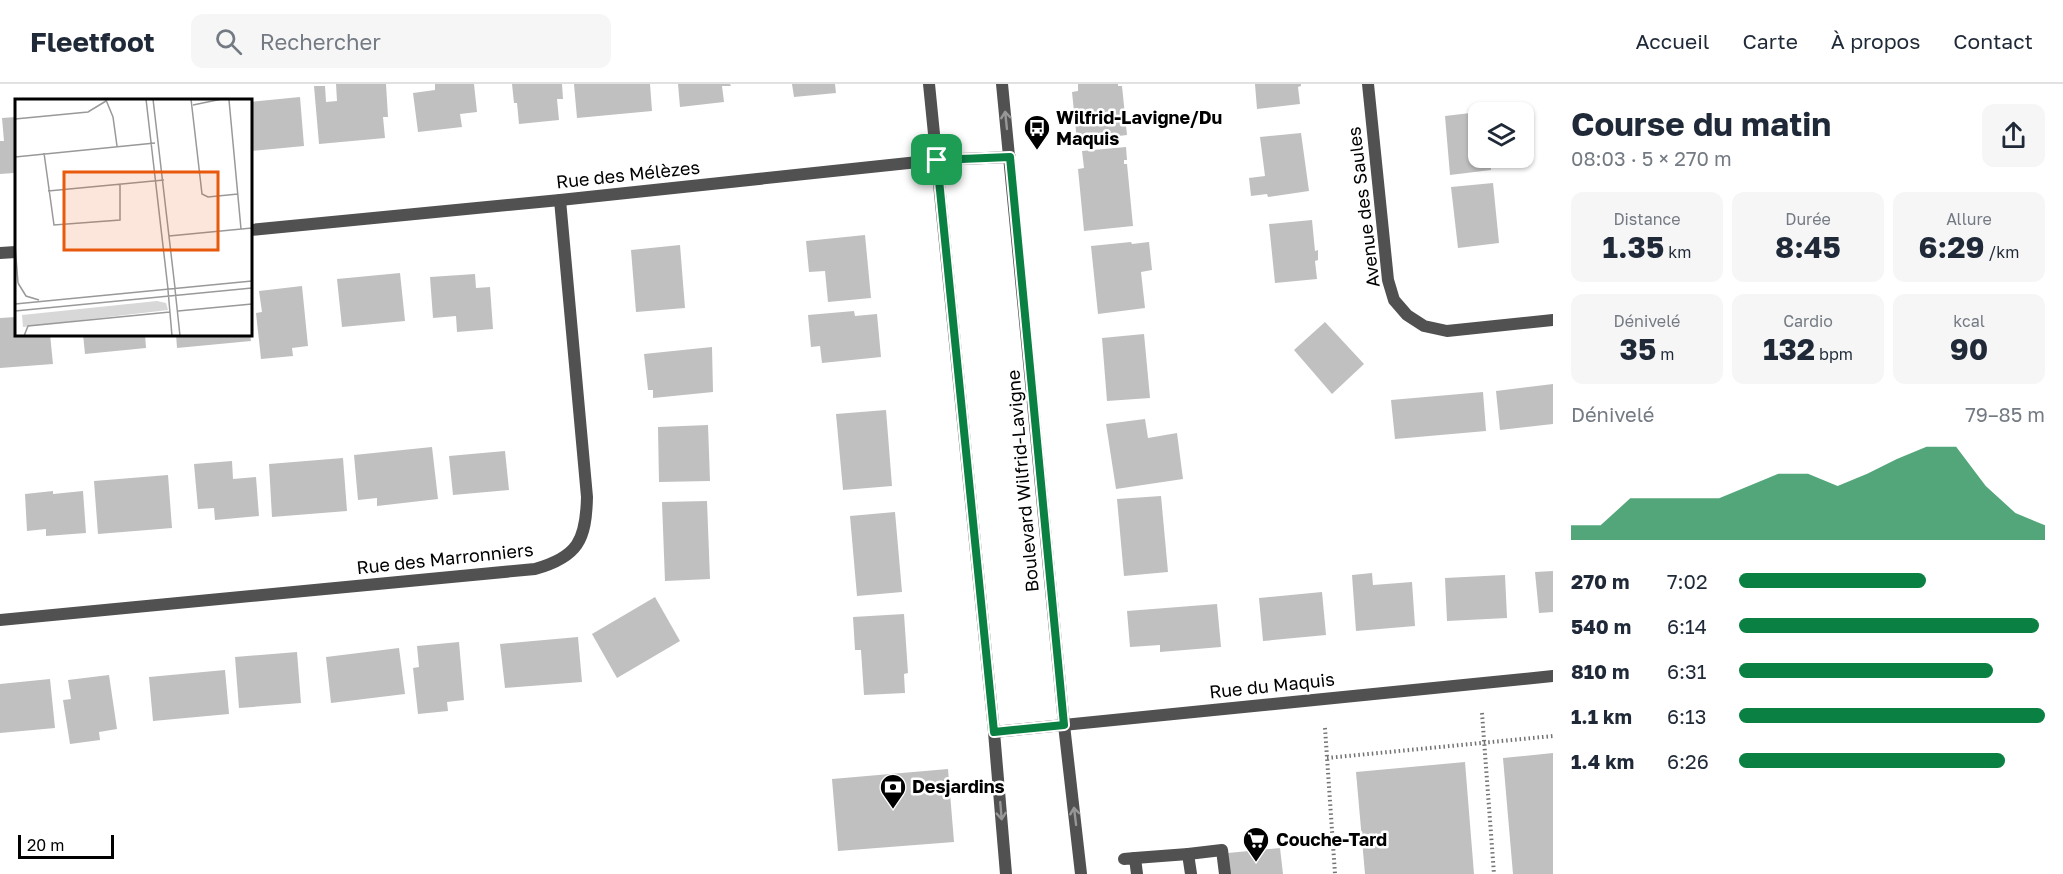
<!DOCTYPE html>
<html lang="fr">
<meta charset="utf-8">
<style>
:root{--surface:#fff;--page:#f6f6f7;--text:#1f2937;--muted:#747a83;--line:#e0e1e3;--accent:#0b8043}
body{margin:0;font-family:"Golos Text",sans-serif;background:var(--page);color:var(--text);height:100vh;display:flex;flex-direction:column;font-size:22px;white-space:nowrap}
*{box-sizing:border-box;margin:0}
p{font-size:20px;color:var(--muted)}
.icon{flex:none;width:33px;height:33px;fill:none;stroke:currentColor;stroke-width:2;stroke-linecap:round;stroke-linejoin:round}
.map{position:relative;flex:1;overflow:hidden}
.sheet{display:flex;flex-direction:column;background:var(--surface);width:510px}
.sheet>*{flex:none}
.fabs{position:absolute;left:1468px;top:18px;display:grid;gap:12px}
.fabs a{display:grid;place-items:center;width:66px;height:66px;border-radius:12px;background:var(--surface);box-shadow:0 2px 4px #0004;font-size:30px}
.scale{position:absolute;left:18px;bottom:15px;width:96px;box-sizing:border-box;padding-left:6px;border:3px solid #000;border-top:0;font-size:16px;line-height:21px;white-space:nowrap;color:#000;-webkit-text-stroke:4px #fff;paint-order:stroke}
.pin{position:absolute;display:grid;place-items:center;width:51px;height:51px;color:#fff;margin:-26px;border-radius:12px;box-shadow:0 3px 9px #0006}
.round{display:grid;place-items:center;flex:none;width:63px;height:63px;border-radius:12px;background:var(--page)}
.head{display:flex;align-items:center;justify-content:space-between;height:102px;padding:0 18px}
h1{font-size:33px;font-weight:700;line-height:45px}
.stats{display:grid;grid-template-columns:repeat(3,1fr);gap:9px;height:102px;padding:6px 18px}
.stats div{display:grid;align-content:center;border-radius:12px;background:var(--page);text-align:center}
.stats b{font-size:30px;font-weight:700}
.stats small{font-size:16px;font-weight:400}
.stats p{font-size:16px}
.chart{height:168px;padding:12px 18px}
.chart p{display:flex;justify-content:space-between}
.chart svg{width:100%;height:108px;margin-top:6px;fill:var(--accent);opacity:.7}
ul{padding:0 18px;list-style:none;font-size:20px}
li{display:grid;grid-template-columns:96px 72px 1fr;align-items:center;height:45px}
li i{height:15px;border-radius:8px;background:var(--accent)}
header{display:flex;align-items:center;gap:36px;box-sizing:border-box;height:84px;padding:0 30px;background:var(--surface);border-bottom:2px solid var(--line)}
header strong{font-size:28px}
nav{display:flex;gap:33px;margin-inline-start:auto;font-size:21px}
.search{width:420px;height:54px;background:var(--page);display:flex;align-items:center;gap:15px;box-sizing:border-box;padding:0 21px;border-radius:12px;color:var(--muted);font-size:22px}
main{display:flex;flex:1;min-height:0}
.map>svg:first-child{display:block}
.building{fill:#c0c0c0}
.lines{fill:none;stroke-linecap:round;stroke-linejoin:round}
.path{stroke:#737373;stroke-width:4;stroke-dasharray:1.5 3;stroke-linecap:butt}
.service{stroke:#515151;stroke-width:12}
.minor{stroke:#515151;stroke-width:12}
.tertiary{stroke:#515151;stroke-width:12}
.oneway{stroke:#979797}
.route-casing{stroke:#fff;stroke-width:12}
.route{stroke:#0b8043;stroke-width:8}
.labels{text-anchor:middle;stroke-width:5;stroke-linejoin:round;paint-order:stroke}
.poi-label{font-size:18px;font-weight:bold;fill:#000;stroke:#fff;text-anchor:start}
.street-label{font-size:18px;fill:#000;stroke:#fff}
.inset-road{fill:none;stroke:#999;stroke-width:1.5}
.view{fill:#e8590c;fill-opacity:0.15;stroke:#e8590c;stroke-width:3}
.inset-edge{fill:none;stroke:#000;stroke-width:3}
</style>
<header>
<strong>Fleetfoot</strong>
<div class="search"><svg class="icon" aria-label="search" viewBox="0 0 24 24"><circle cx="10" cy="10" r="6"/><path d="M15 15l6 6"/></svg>Rechercher</div>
<nav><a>Accueil</a><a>Carte</a><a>À propos</a><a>Contact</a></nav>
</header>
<main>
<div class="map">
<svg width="1553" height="790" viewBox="0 0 1553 790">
<rect width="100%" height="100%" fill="#fff"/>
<g class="building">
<polygon points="336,0 386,0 388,33 383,33 385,54 319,60 314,2 325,2 326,18 337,17"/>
<polygon points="435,0 474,0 477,28 460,30 462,43 418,48 413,9 435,6"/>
<polygon points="512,0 562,0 563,15 557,15 559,36 519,40 517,19 514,19"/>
<polygon points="574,0 650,0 652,27 577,34"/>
<polygon points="678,0 730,0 731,2 722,2 724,18 680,23"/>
<polygon points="792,0 835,0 836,9 794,13"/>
<polygon points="1078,0 1118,0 1118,2 1122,2 1127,51 1077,57 1072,8 1078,7"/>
<polygon points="1255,0 1301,0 1301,2 1298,3 1300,20 1257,25"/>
<polygon points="300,13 304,62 250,67 250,18"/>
<polygon points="1479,28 1479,74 1490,74 1491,86 1450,91 1445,32"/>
<polygon points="16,33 16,91 14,91 14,89 0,90 0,57 4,57 2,34"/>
<polygon points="1301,49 1309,107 1268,113 1267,110 1251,112 1249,94 1265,92 1260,53"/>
<polygon points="1126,63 1127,76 1124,76 1124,80 1127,80 1133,142 1084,147 1078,85 1084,84 1082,67"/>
<polygon points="1493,99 1499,159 1458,164 1451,103"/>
<polygon points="1312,136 1315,167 1318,166 1318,176 1315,177 1317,195 1275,199 1269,140"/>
<polygon points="865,151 871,214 828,218 825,187 809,188 806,157"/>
<polygon points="1131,158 1132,160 1149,158 1152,186 1141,188 1145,224 1098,230 1091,162"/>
<polygon points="680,161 685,224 636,228 631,166"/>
<polygon points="400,189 405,237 342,243 337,195"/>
<polygon points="475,190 476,204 490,203 493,245 457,248 456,232 433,234 430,193"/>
<polygon points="302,202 308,262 292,264 293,272 261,275 256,229 262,228 259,207"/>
<polygon points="854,227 855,232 877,230 881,273 822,279 820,262 811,263 808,231"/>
<polygon points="16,233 16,250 50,250 53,280 0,284 0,234"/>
<polygon points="1325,238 1364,280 1332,310 1294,266"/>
<polygon points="83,250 145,250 146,264 85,270"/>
<polygon points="176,250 250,250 251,257 177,264"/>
<polygon points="1144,250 1150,314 1107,317 1102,254"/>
<polygon points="712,263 713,308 653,314 653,306 648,306 644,270"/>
<polygon points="1553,300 1553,340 1500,346 1496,307"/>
<polygon points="1483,308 1486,347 1395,355 1391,316"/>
<polygon points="886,326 892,402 843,406 836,330"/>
<polygon points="1145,335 1148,354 1177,349 1183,395 1116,405 1106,340"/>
<polygon points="708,341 710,397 659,398 658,343"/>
<polygon points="432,363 438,415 377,422 377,414 358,416 354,371"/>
<polygon points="505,367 509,406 453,411 449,372"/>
<polygon points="343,374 347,427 272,433 269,380"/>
<polygon points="232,377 233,395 256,393 259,432 215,436 214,424 198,425 194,380"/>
<polygon points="168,391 172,444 98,450 94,397"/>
<polygon points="53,407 53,410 83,407 86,449 46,452 46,445 27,447 25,410"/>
<polygon points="1161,412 1168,488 1124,492 1117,415"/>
<polygon points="707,417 710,495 665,497 662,418"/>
<polygon points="895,428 902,508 857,512 850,432"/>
<polygon points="1553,487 1553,528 1539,529 1535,488"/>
<polygon points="1372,489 1373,501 1412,498 1415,542 1356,547 1352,491"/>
<polygon points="1505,491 1507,534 1447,537 1445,494"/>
<polygon points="1322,508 1326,551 1263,557 1259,514"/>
<polygon points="655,513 680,557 617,594 592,550"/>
<polygon points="1217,520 1221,563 1160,568 1160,561 1130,563 1127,527"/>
<polygon points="904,530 908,589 904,590 905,609 864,611 861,566 855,566 853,533"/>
<polygon points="578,553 582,598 505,604 500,560"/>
<polygon points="459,558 464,616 447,618 448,627 418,630 413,584 419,583 417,562"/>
<polygon points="399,564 405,610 331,619 326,573"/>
<polygon points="297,568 301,619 239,624 235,573"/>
<polygon points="225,586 229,630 153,637 149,593"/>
<polygon points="109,591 117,645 99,648 100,656 70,660 63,616 71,615 68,596"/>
<polygon points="50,595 55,644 0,649 0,600"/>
<polygon points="1553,669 1553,790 1513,790 1503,674"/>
<polygon points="1465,678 1474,790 1365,790 1356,688"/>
<polygon points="948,685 954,758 838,767 832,695"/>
<polygon points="1280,764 1283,790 1230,790 1228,769"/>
</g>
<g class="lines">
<g class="path">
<polyline points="1482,629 1494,790"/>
<polyline points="1325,644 1335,790"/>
<polyline points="1327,674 1553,652"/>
</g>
<g class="service">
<polyline points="1188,770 1222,766 1225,790"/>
<polyline points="1135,774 1188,770 1191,790"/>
<polyline points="1124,775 1135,774 1137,790"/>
</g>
<g class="minor">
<polyline points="1368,0 1388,196 1394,216 1407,231 1424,242 1447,247 1553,236"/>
<polyline points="250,146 560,116 937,76 1010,73"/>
<polyline points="0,169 16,168"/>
<path d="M0,536L535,485C578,473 586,456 587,413L560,116"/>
<polyline points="994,648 1553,592"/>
</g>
<g class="tertiary">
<polyline points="929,0 994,648 1006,790"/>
<polyline points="1002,0 1064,641 1081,790"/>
</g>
</g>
<defs><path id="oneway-shaft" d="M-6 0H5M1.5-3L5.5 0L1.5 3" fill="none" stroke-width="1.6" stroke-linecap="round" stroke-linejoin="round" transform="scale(1.5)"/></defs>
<g class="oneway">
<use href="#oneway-shaft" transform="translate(1006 36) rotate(-96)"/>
<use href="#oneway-shaft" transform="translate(1001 727) rotate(85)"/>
<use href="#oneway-shaft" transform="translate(1075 732) rotate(-97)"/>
</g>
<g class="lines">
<g class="route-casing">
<polygon id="route" points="1010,73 1064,641 994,648 937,76"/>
</g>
<use href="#route" class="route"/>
</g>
<defs>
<g id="bus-pin" transform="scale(1.35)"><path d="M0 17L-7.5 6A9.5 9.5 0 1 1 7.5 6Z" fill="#000" stroke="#fff"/><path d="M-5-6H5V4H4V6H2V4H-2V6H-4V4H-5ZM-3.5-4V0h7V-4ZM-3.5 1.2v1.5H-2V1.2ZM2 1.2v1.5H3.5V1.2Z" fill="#fff"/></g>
<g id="bank-pin" transform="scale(1.35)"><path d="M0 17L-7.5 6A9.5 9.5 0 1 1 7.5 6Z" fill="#000" stroke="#fff"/><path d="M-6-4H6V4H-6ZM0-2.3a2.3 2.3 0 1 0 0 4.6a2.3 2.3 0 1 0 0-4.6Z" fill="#fff"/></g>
<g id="supermarket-pin" transform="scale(1.35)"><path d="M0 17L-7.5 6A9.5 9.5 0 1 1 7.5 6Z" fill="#000" stroke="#fff"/><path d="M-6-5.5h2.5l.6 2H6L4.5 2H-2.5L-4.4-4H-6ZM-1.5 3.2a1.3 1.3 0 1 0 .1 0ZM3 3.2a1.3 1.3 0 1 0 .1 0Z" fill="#fff"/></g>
</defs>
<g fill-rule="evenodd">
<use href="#bus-pin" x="1037" y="44"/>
<use href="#bank-pin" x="893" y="703"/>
<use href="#supermarket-pin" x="1256" y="756"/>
</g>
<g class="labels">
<g class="poi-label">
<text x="1056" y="40">Wilfrid-Lavigne/Du<tspan x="1056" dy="21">Maquis</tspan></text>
<text x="912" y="709">Desjardins</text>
<text x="1276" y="762">Couche-Tard</text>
</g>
<g class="street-label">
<text transform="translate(628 91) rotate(-6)" y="6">Rue des Mélèzes</text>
<text transform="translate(1364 123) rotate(-97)" y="6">Avenue des Saules</text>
<text transform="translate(1023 397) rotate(-95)" y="6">Boulevard Wilfrid-Lavigne</text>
<text transform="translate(445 475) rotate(-6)" y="6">Rue des Marronniers</text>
<text transform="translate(1272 602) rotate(-6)" y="6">Rue du Maquis</text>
</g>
</g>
<g transform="translate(15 15)">
<rect width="237" height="237" fill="#fff"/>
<path d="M142,202L151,204L153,211L8,228L7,216Z" fill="#d8d8d8"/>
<path class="inset-road" d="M131,0L153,190M138,0L160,189M176,0L187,95L193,98L223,95M91,1L98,18L102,47M214,1L226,130M178,6L207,0M0,20L73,13L91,2M29,54L39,126L105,121V85M0,58L140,44M33,92L149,81M154,137L237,129M0,146L3,184M3,184L11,197L24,201M160,190L165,237M153,191L157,237M0,205L237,182M0,212L237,189M163,212L237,205M9,237L13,227L155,213"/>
<path class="view" d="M49,73H203V151H49Z"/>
<rect width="237" height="237" class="inset-edge"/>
</g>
</svg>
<div class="fabs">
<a><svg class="icon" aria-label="layers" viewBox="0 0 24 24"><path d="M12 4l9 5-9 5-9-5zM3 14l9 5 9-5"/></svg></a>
</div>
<div class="scale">20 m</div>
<div class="pin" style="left:937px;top:76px;background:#1e9e55"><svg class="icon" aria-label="arrive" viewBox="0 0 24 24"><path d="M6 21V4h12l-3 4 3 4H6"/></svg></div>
</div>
<section class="sheet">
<div class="head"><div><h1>Course du matin</h1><p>08:03 · 5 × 270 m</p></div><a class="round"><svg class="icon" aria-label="share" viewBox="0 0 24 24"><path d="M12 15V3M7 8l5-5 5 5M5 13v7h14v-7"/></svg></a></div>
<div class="stats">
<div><p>Distance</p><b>1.35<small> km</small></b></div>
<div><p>Durée</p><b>8:45</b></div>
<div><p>Allure</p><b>6:29<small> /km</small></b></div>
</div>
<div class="stats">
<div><p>Dénivelé</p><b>35<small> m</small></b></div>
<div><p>Cardio</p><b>132<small> bpm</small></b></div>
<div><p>kcal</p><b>90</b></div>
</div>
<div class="chart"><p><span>Dénivelé</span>79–85 m</p>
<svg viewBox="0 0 160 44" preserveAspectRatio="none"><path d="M0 44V38L10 38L20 27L30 27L40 27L50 27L60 22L70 17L80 17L90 22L100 17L110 11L120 6L130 6L140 22L150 33L160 38V44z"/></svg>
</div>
<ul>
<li><b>270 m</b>7:02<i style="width:61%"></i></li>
<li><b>540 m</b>6:14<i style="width:98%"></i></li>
<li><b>810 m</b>6:31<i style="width:83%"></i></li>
<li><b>1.1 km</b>6:13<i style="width:100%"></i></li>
<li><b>1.4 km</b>6:26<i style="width:87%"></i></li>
</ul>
</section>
</main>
